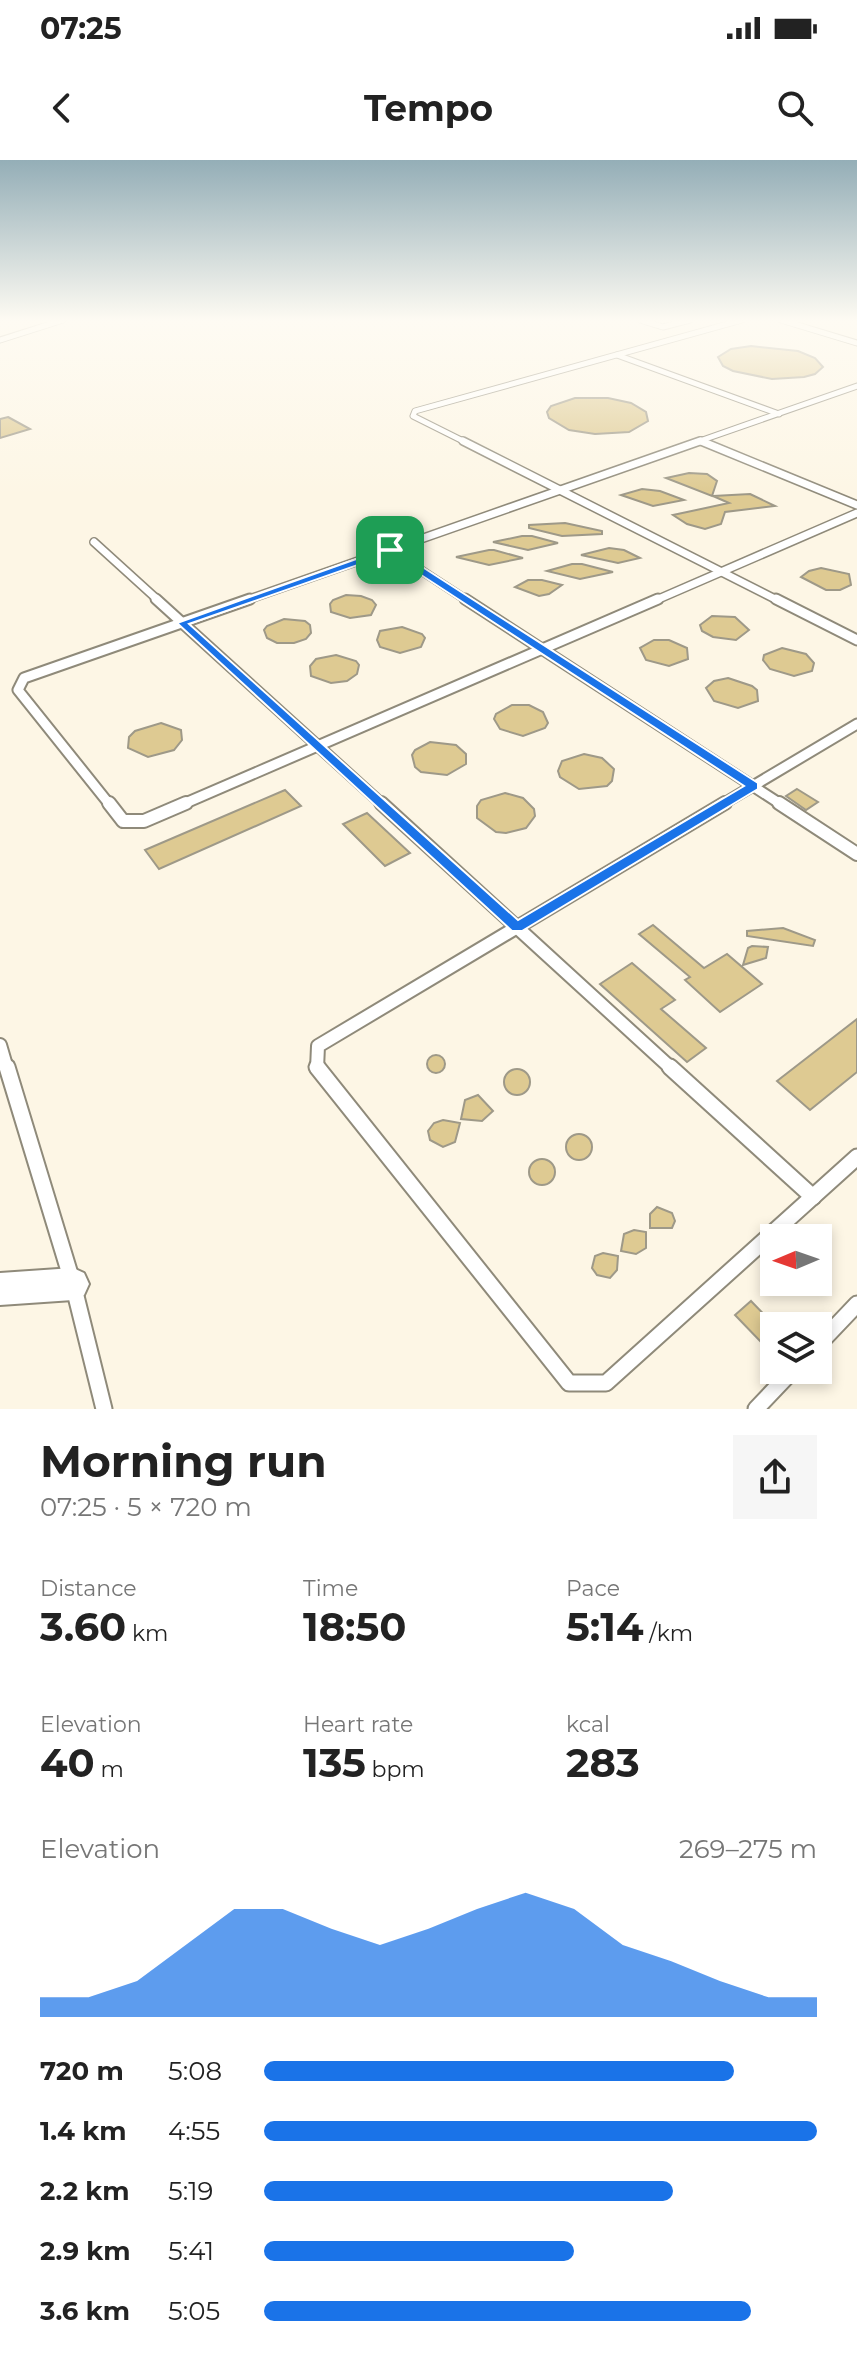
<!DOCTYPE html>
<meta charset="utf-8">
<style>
:root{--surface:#fff;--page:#f6f6f6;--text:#222;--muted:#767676;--accent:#1a73e8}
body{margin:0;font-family:Montserrat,sans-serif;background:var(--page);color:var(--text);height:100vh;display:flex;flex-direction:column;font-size:30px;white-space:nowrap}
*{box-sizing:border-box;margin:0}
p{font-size:26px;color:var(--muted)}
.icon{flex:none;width:44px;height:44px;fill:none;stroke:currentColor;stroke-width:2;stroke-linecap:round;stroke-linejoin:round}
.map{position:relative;height:1249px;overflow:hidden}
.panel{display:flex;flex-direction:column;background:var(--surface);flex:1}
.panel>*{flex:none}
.needle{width:52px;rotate:268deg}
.controls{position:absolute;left:760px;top:1064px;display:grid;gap:16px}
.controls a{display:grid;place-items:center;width:72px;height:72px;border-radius:0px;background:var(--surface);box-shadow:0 4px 12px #0003;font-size:40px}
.pin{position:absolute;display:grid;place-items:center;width:68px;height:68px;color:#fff;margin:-34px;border-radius:16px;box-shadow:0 4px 12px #0006}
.round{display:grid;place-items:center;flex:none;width:84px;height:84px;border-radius:0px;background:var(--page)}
.headline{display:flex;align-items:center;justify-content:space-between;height:136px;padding:0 40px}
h1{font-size:44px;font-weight:700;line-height:60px}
.metrics{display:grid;grid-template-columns:repeat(3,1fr);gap:12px;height:136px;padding:8px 40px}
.metrics div{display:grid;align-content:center}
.metrics b{font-size:40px;font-weight:700}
.metrics small{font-size:22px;font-weight:400}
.metrics p{font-size:22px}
.chart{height:224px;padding:16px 40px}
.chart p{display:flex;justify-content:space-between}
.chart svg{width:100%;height:144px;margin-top:8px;fill:var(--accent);opacity:.7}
ul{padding:0 40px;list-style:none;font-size:26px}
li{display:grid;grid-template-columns:128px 96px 1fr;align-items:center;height:60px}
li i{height:20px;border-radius:10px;background:var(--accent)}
.status{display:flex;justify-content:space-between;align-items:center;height:56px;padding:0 40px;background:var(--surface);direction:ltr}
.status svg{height:22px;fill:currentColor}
header{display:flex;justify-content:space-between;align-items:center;height:104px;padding:0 40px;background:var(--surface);font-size:36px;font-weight:700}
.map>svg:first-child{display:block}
.building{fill:#deca92;stroke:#9e9988;stroke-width:2}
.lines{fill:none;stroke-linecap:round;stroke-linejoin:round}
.lane-far4-casing{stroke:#8f8a7a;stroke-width:7}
.lane-far3-casing{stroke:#8f8a7a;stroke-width:10}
.lane-far2-casing{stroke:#8f8a7a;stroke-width:13}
.lane-far1-casing{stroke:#8f8a7a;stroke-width:16}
.lane-casing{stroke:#8f8a7a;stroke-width:19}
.street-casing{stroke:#8f8a7a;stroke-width:4}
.lane-far4{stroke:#fff;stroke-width:5}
.lane-far3{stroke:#fff;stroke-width:7}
.lane-far2{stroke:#fff;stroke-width:9}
.lane-far1{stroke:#fff;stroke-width:12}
.lane{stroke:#fff;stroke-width:15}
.street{fill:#fff;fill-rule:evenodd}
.route{fill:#1a73e8;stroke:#fff;stroke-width:2;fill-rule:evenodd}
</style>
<div class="status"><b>07:25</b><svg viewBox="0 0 49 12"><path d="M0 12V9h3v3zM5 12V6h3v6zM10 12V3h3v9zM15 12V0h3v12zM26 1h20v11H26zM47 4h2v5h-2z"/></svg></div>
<header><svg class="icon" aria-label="back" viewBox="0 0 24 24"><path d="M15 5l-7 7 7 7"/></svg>Tempo<svg class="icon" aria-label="search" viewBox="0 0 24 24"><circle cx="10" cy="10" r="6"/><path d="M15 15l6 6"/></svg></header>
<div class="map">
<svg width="857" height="1249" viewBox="0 0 857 1249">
<rect width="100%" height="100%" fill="#fdf6e5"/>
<g class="building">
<polygon points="751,186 798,191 815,198 823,207 815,214 804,217 772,219 733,211 723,206 718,197 731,189"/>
<polygon points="575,238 608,238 631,243 646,252 648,261 629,272 595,274 569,270 549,258 547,252 551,246"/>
<polygon points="8,257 30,269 0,278 0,259"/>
<polygon points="689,313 707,314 717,321 712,336 666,318"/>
<polygon points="642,329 660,331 684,340 653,346 621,335"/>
<polygon points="750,334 775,346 725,352 721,364 705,369 687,364 673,355 729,343 713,336"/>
<polygon points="565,363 602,371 602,374 562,376 529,368 529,365"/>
<polygon points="522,376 532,376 558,383 528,390 493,382"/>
<polygon points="609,388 624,390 640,398 618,403 581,395"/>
<polygon points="489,390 494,390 523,398 489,405 456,397"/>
<polygon points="572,404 582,404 613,412 580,419 547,411"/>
<polygon points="821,408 849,414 851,425 840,430 826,430 801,417 809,411"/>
<polygon points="528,420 542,420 562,425 549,434 539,436 515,427"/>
<polygon points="346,435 361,436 372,440 376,445 371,455 350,458 331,452 330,444 333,440"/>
<polygon points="712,456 735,457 749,470 736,480 713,477 702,471 700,465"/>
<polygon points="284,459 305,461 310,465 311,473 306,479 294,483 277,483 267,478 264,470 267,466"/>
<polygon points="402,467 422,474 425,478 421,487 400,493 380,487 377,480 380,471"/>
<polygon points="654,480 669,480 687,488 688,499 669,506 646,500 640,488"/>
<polygon points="782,488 806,494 814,503 812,511 794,516 770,509 763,500 764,495"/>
<polygon points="336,495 356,501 359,505 357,514 347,521 331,523 311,516 310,506 316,499"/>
<polygon points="728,518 752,526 757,530 758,541 738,548 714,541 706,528 714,521"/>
<polygon points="512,545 529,545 543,552 548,563 545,568 523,576 500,569 494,559 496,554"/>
<polygon points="161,563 181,570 182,580 174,590 148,597 128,588 129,577 135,571"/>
<polygon points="430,582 456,585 466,594 466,604 447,615 421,612 415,607 412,595 415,590"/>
<polygon points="584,594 602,598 614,609 612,621 607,626 579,629 560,617 558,611 562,601"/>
<polygon points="797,629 818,642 806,650 786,636"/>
<polygon points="285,630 301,646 159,709 145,690"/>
<polygon points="505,633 523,638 534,649 535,656 526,668 506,673 496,672 477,658 477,646 481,640"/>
<polygon points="367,653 410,693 385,706 343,664"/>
<polygon points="653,765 704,808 727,794 762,824 720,852 685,820 690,817 639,774"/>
<polygon points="783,768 815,780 813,786 747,776 747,771"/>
<polygon points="752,786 768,787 766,798 743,805 748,788"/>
<polygon points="632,803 675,840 661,849 706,888 687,902 600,824"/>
<polygon points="857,859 857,912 810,950 777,921"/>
<circle cx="436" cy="904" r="9"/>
<circle cx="517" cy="922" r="13"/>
<polygon points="478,935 493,951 482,961 461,959 465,940"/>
<polygon points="443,960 460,963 455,982 443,987 430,980 428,971 434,963"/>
<circle cx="579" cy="987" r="13"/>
<circle cx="542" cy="1012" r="13"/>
<polygon points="657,1047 672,1053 675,1061 672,1068 650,1068 650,1054"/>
<polygon points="634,1070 646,1072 646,1088 636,1094 621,1091 624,1074"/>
<polygon points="603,1093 618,1096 617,1110 610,1118 597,1115 592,1108 595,1096"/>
<polygon points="751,1141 775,1166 761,1182 735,1155"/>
</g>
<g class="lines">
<g class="lane-far4-casing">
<g id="lane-far4">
<polyline points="640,160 663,167 690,160"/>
<polyline points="781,160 857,183"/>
<polyline points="0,180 63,160"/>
<polyline points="617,195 779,254"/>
<polyline points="701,281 706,283"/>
<polyline points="467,283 413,256 415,251 742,160"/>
<polyline points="694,283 857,226"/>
</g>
</g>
<g class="lane-far3-casing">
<g id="lane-far3">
<polyline points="463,281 779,441"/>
<polyline points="701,281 857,345"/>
<polyline points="94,382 159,441"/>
<polyline points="390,390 468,441"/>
<polyline points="244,441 700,281"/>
<polyline points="654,441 857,353"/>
</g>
</g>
<g class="lane-far2-casing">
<g id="lane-far2">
<polyline points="156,439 383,645"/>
<polyline points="465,439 782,645"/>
<polyline points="776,439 857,480"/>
<polyline points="110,645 18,530 24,518 250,439"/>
<polyline points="181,645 658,439"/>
<polyline points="721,645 857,564"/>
</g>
</g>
<g class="lane-far1-casing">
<g id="lane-far1">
<polyline points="109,643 123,661 144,661 186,643"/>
<polyline points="381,643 672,909"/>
<polyline points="779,643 857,694"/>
<polyline points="0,885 7,909"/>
<polyline points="317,909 318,886 725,643"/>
</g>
</g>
<g class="lane-casing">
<g id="lane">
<polyline points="7,907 73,1124 104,1249"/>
<polyline points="317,907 569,1223 606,1223 857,997"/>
<polyline points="670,907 813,1037"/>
<polyline points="818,1185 857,1144"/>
<polyline points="756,1249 793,1210"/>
</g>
</g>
<g class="street-casing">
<polygon id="street" points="73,1108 84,1113 89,1124 84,1135 73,1140 0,1145 0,1113"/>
</g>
<use href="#lane-far4" class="lane-far4"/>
<use href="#lane-far3" class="lane-far3"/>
<use href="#lane-far2" class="lane-far2"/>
<use href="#lane-far1" class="lane-far1"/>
<use href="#lane" class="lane"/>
<use href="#street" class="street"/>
</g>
<linearGradient id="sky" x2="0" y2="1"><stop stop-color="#94aeb7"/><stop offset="0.48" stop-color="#fefbf3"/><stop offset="1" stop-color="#fefbf3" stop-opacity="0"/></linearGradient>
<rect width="857" height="335" fill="url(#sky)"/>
<path class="route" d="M387,388H393L758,623V629L522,771H512L177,463ZM389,394L744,626L518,760L189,464Z"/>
</svg>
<div class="controls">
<a><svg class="needle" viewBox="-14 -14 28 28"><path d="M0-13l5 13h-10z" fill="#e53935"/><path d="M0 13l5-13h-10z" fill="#767676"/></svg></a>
<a><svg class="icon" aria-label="layers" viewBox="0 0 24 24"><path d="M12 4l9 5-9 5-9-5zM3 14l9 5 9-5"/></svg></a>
</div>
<div class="pin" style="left:390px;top:390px;background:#1e9e55"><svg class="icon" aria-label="arrive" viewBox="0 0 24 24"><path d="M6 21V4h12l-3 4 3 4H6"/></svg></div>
</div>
<section class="panel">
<div class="headline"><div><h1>Morning run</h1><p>07:25 · 5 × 720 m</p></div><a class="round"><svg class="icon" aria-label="share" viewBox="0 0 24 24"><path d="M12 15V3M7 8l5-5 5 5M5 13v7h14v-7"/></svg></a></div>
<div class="metrics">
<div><p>Distance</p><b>3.60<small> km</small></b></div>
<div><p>Time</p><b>18:50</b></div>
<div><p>Pace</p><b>5:14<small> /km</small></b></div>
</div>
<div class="metrics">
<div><p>Elevation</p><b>40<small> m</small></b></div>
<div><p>Heart rate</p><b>135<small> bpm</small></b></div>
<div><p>kcal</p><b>283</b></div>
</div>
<div class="chart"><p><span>Elevation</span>269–275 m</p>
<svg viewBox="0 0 160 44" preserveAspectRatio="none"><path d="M0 44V38L10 38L20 33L30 22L40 11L50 11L60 17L70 22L80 17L90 11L100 6L110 11L120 22L130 27L140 33L150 38L160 38V44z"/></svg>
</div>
<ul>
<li><b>720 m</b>5:08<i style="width:85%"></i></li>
<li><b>1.4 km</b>4:55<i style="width:100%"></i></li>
<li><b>2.2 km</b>5:19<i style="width:74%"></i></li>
<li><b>2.9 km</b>5:41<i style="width:56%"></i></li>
<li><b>3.6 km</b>5:05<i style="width:88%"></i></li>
</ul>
</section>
